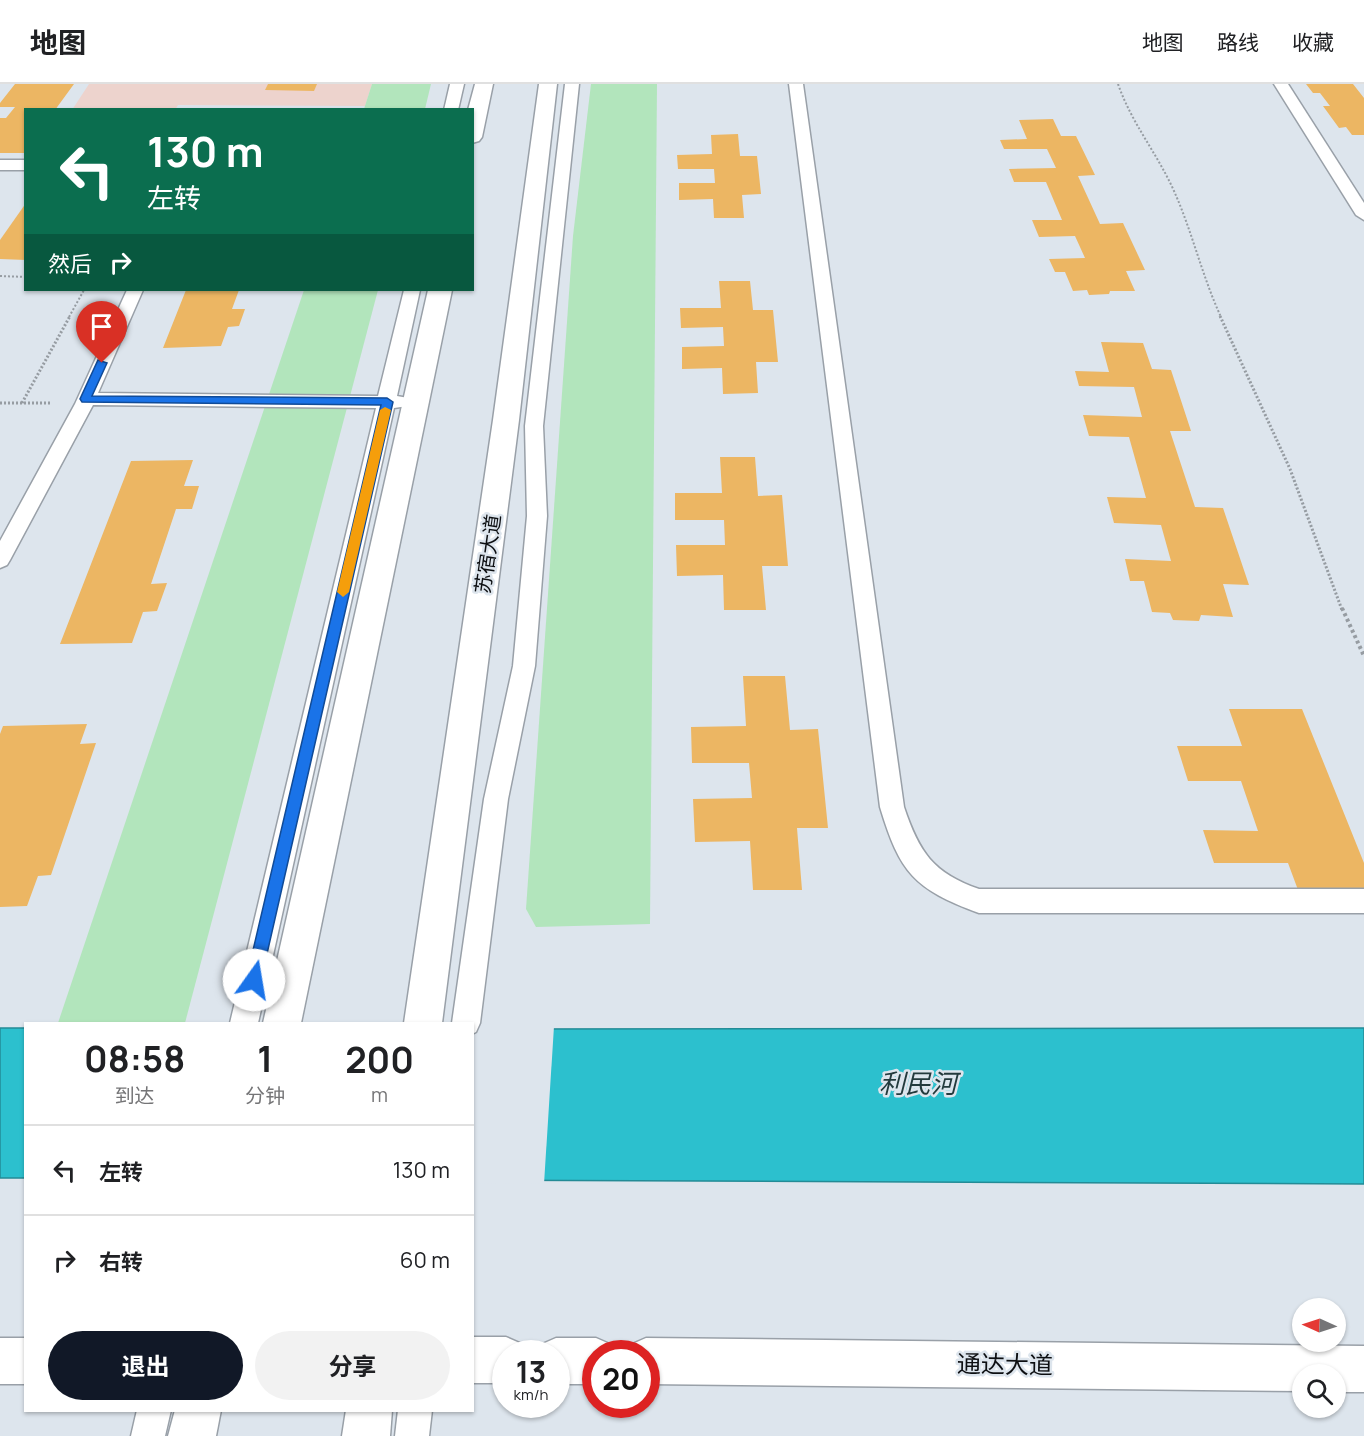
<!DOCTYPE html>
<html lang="zh">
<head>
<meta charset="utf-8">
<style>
	:root { --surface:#fff; --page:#f2f2f2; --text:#202124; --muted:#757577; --line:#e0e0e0; --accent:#111827 }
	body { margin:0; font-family:Manrope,"Noto Sans SC",sans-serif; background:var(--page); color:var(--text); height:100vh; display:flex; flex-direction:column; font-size:22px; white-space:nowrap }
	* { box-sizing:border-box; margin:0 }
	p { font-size:20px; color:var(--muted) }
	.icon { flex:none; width:33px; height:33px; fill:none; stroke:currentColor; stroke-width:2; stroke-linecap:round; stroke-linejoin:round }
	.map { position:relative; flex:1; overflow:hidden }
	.panel { position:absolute; left:24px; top:938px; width:450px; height:390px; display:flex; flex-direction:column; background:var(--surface); border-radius:0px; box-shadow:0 2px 4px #0004 }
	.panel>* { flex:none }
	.top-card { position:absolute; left:24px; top:24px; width:450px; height:183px; border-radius:0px; box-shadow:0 2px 4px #0004; background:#0b6e4f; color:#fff; overflow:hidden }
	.needle { width:39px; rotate:273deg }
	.buttons { position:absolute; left:1292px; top:1214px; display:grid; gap:12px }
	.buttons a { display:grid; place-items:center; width:54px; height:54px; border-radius:50%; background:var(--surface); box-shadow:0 2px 4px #0004; font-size:30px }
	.speed { position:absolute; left:492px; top:1256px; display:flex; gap:12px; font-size:30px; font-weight:700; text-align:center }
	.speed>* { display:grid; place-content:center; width:78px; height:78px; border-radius:50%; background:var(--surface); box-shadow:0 2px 4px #0004; line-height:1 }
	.speed small { font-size:15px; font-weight:400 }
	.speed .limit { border:9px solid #d22; background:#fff; color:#111 }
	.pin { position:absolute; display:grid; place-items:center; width:51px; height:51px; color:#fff; margin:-62px -26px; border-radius:50% 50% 50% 0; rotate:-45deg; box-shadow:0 0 6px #0007 }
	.pin .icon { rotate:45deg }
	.me { position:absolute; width:66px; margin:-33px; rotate:13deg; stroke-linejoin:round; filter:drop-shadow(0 0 4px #0008) }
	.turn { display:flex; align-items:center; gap:21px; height:126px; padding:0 24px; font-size:27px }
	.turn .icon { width:78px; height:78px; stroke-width:2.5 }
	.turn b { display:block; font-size:42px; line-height:51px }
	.then { display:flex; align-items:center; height:57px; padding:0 24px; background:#0003; gap:12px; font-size:22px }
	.eta { display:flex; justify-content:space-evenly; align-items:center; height:102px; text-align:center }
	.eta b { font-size:36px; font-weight:700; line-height:42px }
	.primary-button { display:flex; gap:12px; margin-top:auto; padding:12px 24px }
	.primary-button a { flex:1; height:69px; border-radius:36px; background:var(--accent); color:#fff; font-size:24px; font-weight:700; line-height:69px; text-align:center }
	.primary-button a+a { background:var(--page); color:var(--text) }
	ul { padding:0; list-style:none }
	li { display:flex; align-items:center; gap:18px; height:90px; padding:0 24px; border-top:2px solid var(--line) }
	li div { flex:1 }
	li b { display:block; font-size:22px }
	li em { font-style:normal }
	header { display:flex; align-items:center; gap:36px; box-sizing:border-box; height:84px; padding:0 30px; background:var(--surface); border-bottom:2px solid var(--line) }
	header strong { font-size:28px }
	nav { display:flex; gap:33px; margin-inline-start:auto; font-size:21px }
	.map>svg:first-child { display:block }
</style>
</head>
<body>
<header>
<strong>地图</strong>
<nav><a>地图</a><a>路线</a><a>收藏</a></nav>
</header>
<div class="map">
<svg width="1364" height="1352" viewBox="0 0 1364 1352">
	<rect width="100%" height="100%" fill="#dde5ed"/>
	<path fill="#edd3cd" d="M89,0H372L365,22L178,21L175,26H72Z"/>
	<g fill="#b2e5bc">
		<path d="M372,0H431L425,25H364Z"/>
		<path d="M591,0H657L650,840L536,843L526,825L573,152Z"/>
		<path d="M304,206H378L185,939H58Z"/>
	</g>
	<g fill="#2cc0ce" stroke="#238b96" stroke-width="1.5">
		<rect x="0" y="944" width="25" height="150"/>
		<path d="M1364,944V1100L473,1096V945Z"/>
	</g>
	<path fill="#dde5ed" d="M472,942H554L544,1100L472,1099Z"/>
	<g fill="#ecb663">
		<path d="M15,0H74L55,26H26L24,69H0V34H6L15,23H0V19Z"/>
		<path d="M268,0H317L314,7L265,6Z"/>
		<path d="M1306,0H1353L1364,14V51H1352L1346,43L1339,44L1323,22H1330L1320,9H1313Z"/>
		<path d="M1053,35L1061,52H1076L1095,91L1078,92L1100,140L1123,139L1145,186L1126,187L1135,207H1110L1109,210L1089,211L1087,206L1073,207L1065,188H1055L1049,175L1085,174L1075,152L1039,153L1032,136H1062L1046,98H1014L1009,85L1056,84L1047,65H1004L1000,56L1027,55L1019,36Z"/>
		<path d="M738,50L740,72H757L761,110L742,111L744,134H714L713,115L679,116V99H715L714,85H678L677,71L712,70L711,51Z"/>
		<path d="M26,119V176L0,175V156Z"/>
		<path d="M719,197H750L753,226H773L778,278H756L758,309L723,310L722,284L682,285V263L724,262L723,243L681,244L680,224H721Z"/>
		<path d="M186,206H239L232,225H245L239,242L228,243L221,262L163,264Z"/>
		<path d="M1101,258L1143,259L1152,285L1171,286L1191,347H1170L1195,423L1223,424L1249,501L1223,500L1233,533L1201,531L1199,537L1173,536L1170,529L1152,528L1144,497H1130L1125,475L1171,477L1161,441L1114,439L1107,413L1146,414L1129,353L1089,352L1083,331L1142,333L1134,303L1079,302L1075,287L1109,288Z"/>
		<path d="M720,373H755L758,412L782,411L788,482H762L766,526H724L723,491L677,492L676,461H725L724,436H675V409H722Z"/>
		<path d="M193,376L184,402H199L192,425H176L151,500L167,499L157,527L143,528L132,559L60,560L131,377Z"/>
		<path d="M743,592H785L790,646L818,645L828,744H797L802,806H753L750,757L695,758L693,715L752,714L749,679H692L691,643L746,642Z"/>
		<path d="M1229,625H1302L1364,779V814H1301L1288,779H1214L1203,746L1258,747L1241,697H1188L1177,662H1242Z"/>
		<path d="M87,640L80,660L96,659L51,791L38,792L27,822L0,823V650L3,642Z"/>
	</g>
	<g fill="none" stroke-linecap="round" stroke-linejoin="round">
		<g stroke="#99a0a8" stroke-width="3">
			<g id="service">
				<path d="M450,0H464L458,26H444Z"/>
				<path d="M565,0H579L543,342L547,432L535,582L508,715L480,939L476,948L472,950V939H452L484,715L513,582L527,432L525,342Z"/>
				<path d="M789,0H803L904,723C919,768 933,789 979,805H1364V829H979C914,805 900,789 880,723Z"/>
				<path d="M1274,0H1288L1364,119V136L1356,131Z"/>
				<rect x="0" y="76" width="26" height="10"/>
				<path d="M127,206H143L98,309L378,312L404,206H420L397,312L408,314L410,318L408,322L394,324L258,939H230L376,324L93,321L10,476L7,481L0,484V457L75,320Z"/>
				<path d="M137,1326H171L165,1352H131Z"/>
				<path d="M398,1326H432L429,1352H395Z"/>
			</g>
		</g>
		<g stroke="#99a0a8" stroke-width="3">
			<rect id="tertiary" x="0" y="1254" width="26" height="46"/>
		</g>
		<g stroke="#99a0a8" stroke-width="3">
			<g id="secondary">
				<path d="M472,1253H506L522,1260L526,1269H506V1299H472Z"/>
				<path d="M556,1254H596L612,1261L615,1269H596V1300H556V1269H537L540,1261Z"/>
				<path d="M646,1254L1364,1262V1308H1335V1290H1302V1307L646,1300V1269H627L630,1261Z"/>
			</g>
		</g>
		<g stroke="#99a0a8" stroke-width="3">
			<g id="primary">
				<path d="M475,0H493L482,53L479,57L472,59V26H468Z"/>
				<path d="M539,0H557L519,336L442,939H404L493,336Z"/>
				<path d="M428,206H452L301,939H263Z"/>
				<path d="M175,1326H221L216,1352H168Z"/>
				<path d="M346,1326H392L390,1352H342Z"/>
			</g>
		</g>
		<g stroke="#969ca2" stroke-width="2" stroke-dasharray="2 2" stroke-linecap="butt">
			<path d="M1118,0C1132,40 1157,69 1174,107C1192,147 1202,192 1221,233"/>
			<path d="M0,192L26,193"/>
			<path d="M69,233L84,206"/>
		</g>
		<g stroke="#969ca2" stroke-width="3" stroke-dasharray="2 2" stroke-linecap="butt">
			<path d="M1220,232L1290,385L1342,526"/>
			<path d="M0,319H50"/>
			<path d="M22,319L70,232"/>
		</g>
		<path stroke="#969ca2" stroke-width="4" stroke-dasharray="3 3" stroke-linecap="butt" d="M1342,524L1364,572"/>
		<use href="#service" fill="#fff" fill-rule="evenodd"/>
		<use href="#tertiary" fill="#fff" fill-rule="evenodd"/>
		<use href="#secondary" fill="#fff" fill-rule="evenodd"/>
		<use href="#primary" fill="#fff" fill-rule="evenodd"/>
	</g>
	<path fill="#1a73e8" stroke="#114b97" stroke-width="1.5" d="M98,276L107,279L92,312L387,314L393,318L261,896L259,901L254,903L248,901L246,896L381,321L82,318L80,315Z"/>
	<path fill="#f59e0b" d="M385,323L391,326L349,508L343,513L337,508L380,326Z"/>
	<g text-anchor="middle" stroke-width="5" stroke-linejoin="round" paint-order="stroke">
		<g font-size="20" fill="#0d0f12" stroke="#dde5ed">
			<text transform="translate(488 470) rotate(-82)" y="7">苏宿大道</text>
		</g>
		<g font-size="24" fill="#0d0f12" stroke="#dde5ed">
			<text transform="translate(1005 1281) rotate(1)" y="8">通达大道</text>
		</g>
		<g font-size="26" font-style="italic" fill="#233a3d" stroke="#dde5ed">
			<text x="918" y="1009">利民河</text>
		</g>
	</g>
</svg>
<div class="buttons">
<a><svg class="needle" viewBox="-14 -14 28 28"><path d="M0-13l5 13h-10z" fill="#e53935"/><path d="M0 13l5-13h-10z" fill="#757577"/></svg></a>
<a><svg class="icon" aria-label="search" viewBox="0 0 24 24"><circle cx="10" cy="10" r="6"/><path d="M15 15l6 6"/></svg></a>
</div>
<div class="speed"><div>13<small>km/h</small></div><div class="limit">20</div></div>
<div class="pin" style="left:102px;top:279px;background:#d93025"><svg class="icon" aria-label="arrive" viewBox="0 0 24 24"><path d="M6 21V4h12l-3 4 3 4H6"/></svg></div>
<svg class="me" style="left:254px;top:896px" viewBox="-20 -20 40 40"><circle r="19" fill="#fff"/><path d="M0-13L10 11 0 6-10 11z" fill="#1a73e8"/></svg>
<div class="top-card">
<div class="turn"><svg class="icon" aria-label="left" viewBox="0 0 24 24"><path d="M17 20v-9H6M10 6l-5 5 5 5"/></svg><div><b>130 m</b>左转</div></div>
<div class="then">然后<svg class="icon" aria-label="right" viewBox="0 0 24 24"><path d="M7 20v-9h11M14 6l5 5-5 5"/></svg></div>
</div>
<section class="panel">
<div class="eta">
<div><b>08:58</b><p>到达</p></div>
<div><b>1</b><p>分钟</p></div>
<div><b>200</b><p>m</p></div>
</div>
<ul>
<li><svg class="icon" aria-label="left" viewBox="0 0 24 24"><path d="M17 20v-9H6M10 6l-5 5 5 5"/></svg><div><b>左转</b></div><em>130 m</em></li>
<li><svg class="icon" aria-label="right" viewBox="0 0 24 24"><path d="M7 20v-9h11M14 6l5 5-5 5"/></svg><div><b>右转</b></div><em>60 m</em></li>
</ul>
<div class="primary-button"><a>退出</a><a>分享</a></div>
</section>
</div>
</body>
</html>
